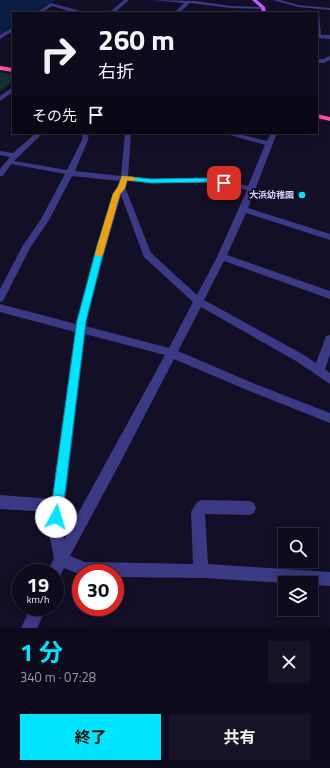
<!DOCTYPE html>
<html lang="ja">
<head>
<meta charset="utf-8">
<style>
	:root { --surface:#0e0b1c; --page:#171425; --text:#f1f3f6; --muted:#9b9ba3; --line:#2e2b3b; --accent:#00e5ff }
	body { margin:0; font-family:"Titillium Web","Noto Sans JP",sans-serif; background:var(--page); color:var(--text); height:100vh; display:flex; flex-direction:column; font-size:15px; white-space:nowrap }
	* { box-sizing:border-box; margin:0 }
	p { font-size:13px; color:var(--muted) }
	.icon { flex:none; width:22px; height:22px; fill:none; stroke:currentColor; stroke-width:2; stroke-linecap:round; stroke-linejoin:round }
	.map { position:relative; height:628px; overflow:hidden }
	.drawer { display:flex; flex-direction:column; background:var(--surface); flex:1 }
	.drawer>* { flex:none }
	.top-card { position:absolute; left:12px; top:12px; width:306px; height:122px; border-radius:0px; box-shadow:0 2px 10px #0003,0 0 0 1px var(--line); background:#0e0b1c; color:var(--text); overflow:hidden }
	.controls { position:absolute; left:278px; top:528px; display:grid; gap:8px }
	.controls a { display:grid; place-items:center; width:40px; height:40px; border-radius:0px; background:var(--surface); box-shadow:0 2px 10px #0003,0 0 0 1px var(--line); font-size:20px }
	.speed { position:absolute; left:12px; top:564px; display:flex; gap:8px; font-size:20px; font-weight:700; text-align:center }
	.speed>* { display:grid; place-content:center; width:52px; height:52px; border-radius:50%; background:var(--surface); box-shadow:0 2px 10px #0003,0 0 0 1px var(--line); line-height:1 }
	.speed small { font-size:10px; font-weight:400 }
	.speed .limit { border:6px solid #d22; background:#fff; color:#111 }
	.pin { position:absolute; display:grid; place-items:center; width:34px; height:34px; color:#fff; margin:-17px; border-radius:8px; box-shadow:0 2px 6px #0006 }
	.me { position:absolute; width:44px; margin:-22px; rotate:6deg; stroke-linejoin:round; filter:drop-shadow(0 0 3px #0008) }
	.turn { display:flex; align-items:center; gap:14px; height:84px; padding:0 20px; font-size:18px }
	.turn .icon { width:52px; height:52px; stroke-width:2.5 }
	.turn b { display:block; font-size:28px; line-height:34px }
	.then { display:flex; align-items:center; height:38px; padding:0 20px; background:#0003; gap:8px; font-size:15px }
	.round { display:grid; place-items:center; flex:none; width:42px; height:42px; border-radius:0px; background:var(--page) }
	.overview { display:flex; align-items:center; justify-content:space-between; height:68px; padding:0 20px }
	h1 { font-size:24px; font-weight:700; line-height:30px; color:var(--accent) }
	.cta { display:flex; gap:8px; margin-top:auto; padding:8px 20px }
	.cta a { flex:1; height:46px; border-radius:0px; background:var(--accent); color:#111; font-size:16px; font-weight:700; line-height:46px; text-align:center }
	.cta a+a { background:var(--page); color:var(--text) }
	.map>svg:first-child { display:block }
</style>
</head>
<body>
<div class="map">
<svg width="330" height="628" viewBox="0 0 330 628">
	<rect width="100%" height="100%" fill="#130f26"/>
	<path fill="#12302f" d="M0,72L13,74V82L0,91Z"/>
	<path fill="#0a1f44" d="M0,0H56L34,13H13V26L0,34Z"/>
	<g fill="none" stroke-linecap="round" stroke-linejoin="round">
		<g fill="#3d3a85" fill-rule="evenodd">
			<path d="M124,0H129L114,13H109Z"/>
			<path d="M153,0L196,1L231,6L263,7L265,8L263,9L231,8L190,3L179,13H174L184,3Z"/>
			<path d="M273,0H280L298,5L330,8V10L298,7Z"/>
			<path d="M51,3L88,13L69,11L52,6L41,13H36Z"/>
			<path d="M315,13H317L319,14L321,35H330V39L317,38V13Z"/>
			<path d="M13,27V31L0,39V35Z"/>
			<path d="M330,56V60L324,63H317V59H323Z"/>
			<path d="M13,87V92L0,101V96Z"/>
			<path d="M36,133H43L14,161L67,170L82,140L83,133H89L88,140L75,171L121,176L125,133H131L128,176L151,179L211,178L248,186L265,145L223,133H234L267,141L271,133H277L248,208L330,234V240L246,213L227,255L330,291V299L224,261L204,300L304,355L316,363L325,339L326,336L330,335V354L325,369L330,373V384L296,361L201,307L178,351L255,384L330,413V423L247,390L174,359L121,461L70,556L85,562L193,564L191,512L197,502L202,500L249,501L254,503L256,508L254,513L249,515L205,514L208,564L330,572V586L311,585V583H285L204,578L115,577V573H81V575L64,568L59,578L55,580V573H47L54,558L48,528L50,512L0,509V495L52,499L75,332L0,312V304L76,324L113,194L120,181L72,176L49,220L30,248L3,301L0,302V289L22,247L41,219L65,174L11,164L3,176H0V169L10,157L0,155V151L13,153ZM128,181L151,183L211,182L247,190L217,257L197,295L151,253L125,187ZM121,195L144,257L193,302L169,348L85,326L99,272ZM85,334L165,355L64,539L62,528Z"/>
			<path d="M31,607H47L37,628H21Z"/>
		</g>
		<path fill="#c25bff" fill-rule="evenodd" d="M252,0H257L265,7L266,13H262L261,8Z"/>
		<g fill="#ff4fa3" fill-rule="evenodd">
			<path d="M0,66L13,68V72L0,70Z"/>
			<path d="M317,114L330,117V121L317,118Z"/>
		</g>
	</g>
	<path fill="#00e5ff" stroke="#0095a6" d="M122,176L151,179L211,178L228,183L224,185L211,182L151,183L127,180L125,188L120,194L105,246L86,321L62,517L60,521L56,523L51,521L50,517L77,321L97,246L113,194L118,187Z"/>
	<path fill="#f59e0b" d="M122,176L133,177L137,179L133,181L127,180L125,188L120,194L103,254L102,256H96L95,254L113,194L118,187Z"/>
	<circle fill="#00e5ff" stroke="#130f26" stroke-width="1.5" cx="302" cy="195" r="4"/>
	<g text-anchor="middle" stroke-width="4" stroke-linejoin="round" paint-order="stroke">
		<g font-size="9" font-weight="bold" fill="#d9d4ff" stroke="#130f26" text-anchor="end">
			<text x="294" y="198">大浜幼稚園</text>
		</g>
	</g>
</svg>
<div class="controls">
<a><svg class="icon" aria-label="search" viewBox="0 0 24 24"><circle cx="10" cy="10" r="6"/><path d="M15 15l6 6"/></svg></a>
<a><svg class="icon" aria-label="layers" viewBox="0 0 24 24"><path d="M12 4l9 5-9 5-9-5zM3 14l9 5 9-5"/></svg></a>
</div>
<div class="speed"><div>19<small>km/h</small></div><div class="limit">30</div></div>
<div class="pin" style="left:224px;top:183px;background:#d93025"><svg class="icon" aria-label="arrive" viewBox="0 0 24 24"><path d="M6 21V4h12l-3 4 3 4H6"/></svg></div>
<svg class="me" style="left:56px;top:517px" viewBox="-20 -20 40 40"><circle r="19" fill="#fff"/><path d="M0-13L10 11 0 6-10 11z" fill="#00e5ff"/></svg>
<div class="top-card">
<div class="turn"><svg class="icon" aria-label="right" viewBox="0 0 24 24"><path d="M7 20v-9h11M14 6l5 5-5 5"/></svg><div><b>260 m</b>右折</div></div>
<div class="then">その先<svg class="icon" aria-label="arrive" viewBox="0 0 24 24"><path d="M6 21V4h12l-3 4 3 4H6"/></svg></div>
</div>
</div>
<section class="drawer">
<div class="overview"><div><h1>1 分</h1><p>340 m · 07:28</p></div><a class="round"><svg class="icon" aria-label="close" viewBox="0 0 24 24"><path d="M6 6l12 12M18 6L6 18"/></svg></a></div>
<div class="cta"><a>終了</a><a>共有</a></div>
</section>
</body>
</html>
